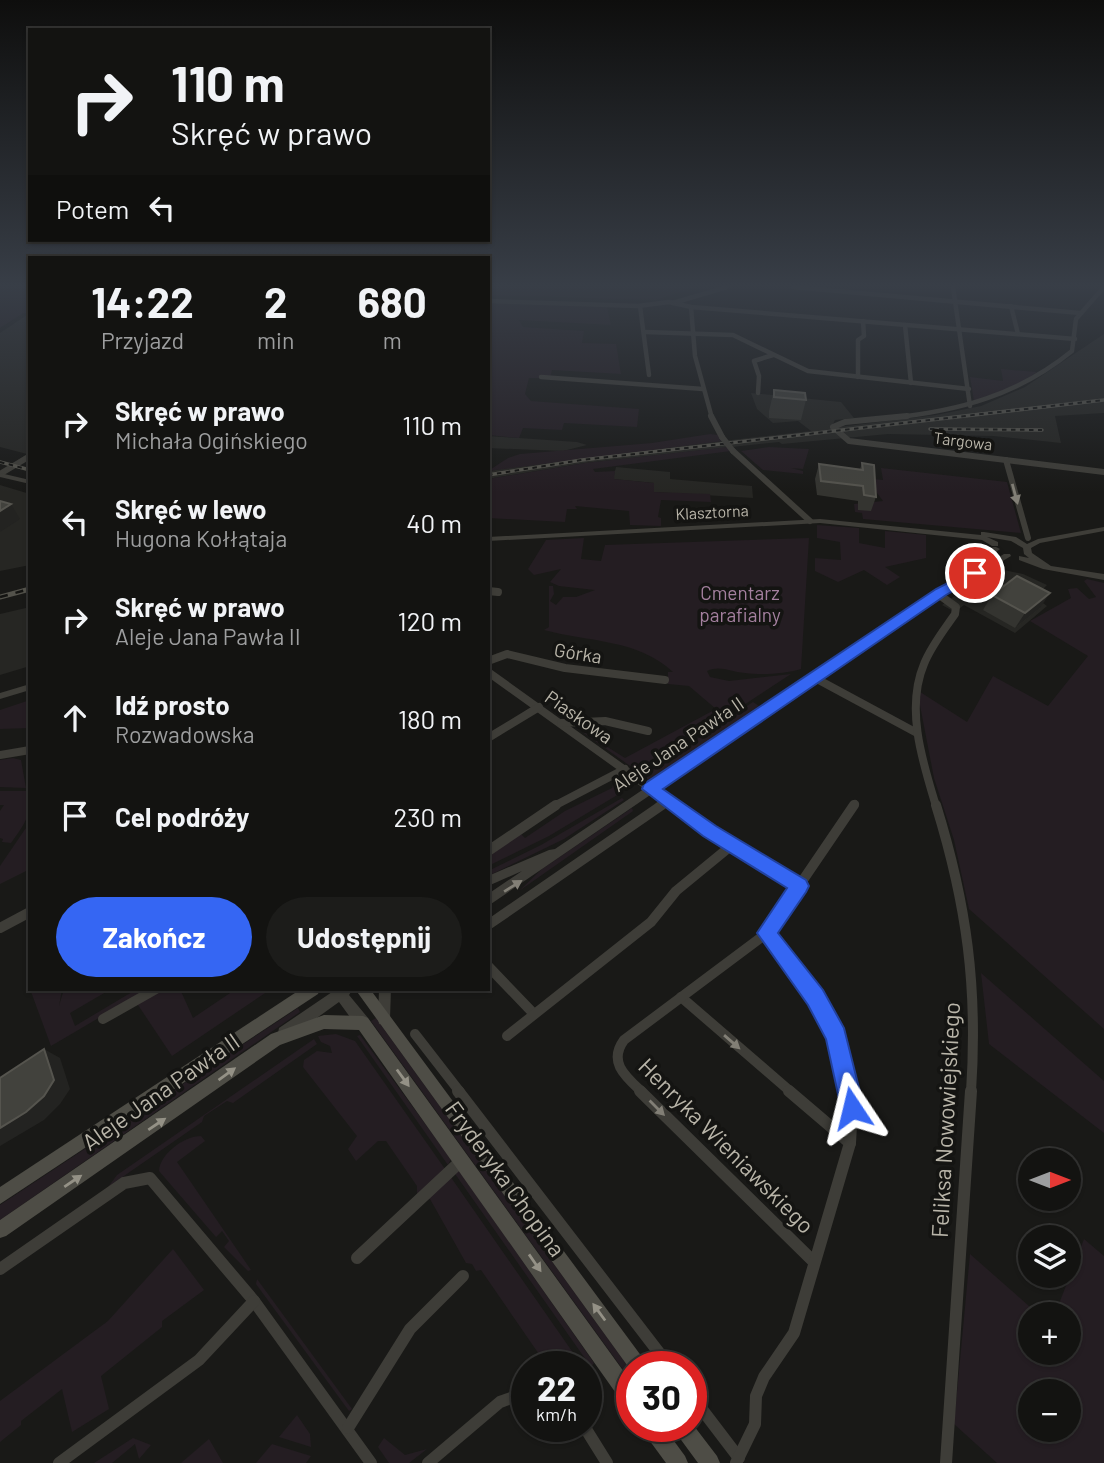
<!DOCTYPE html>
<html lang="pl">
<head>
<meta charset="utf-8">
<style>
	:root { --surface:#131311; --page:#1c1c1a; --text:#f1f3f6; --muted:#9d9e9f; --line:#323231; --accent:#3566f3 }
	body { margin:0; font-family:Barlow,sans-serif; background:var(--page); color:var(--text); height:100vh; display:flex; flex-direction:column; font-size:26px; white-space:nowrap }
	* { box-sizing:border-box; margin:0 }
	p { font-size:23px; color:var(--muted) }
	.icon { flex:none; width:38px; height:38px; fill:none; stroke:currentColor; stroke-width:2; stroke-linecap:round; stroke-linejoin:round }
	.map { position:relative; flex:1; overflow:hidden }
	.panel { position:absolute; left:28px; top:256px; width:462px; height:735px; display:flex; flex-direction:column; background:var(--surface); border-radius:0px; box-shadow:0 2px 5px #0004,0 0 0 2px var(--line) }
	.panel>* { flex:none }
	.top-card { position:absolute; left:28px; top:28px; width:462px; height:214px; border-radius:0px; box-shadow:0 2px 5px #0004,0 0 0 2px var(--line); background:#131311; color:var(--text); overflow:hidden }
	.needle { width:46px; rotate:90deg }
	.fabs { position:absolute; left:1018px; top:1148px; display:grid; gap:14px }
	.fabs a { display:grid; place-items:center; width:63px; height:63px; border-radius:50%; background:var(--surface); box-shadow:0 2px 5px #0004,0 0 0 2px var(--line); font-size:35px }
	.speed { position:absolute; left:511px; top:1351px; display:flex; gap:14px; font-size:35px; font-weight:700; text-align:center }
	.speed>* { display:grid; place-content:center; width:91px; height:91px; border-radius:50%; background:var(--surface); box-shadow:0 2px 5px #0004,0 0 0 2px var(--line); line-height:1 }
	.speed small { font-size:18px; font-weight:400 }
	.speed .limit { border:10px solid #d22; background:#fff; color:#111 }
	.pin { position:absolute; display:grid; place-items:center; width:60px; height:60px; color:#fff; margin:-30px; border:4px solid #fff; border-radius:50%; box-shadow:0 2px 7px #0007 }
	.me { position:absolute; width:77px; margin:-38px; rotate:350deg; stroke-linejoin:round; filter:drop-shadow(0 0 5px #0008) }
	.turn { display:flex; align-items:center; gap:24px; height:147px; padding:0 28px; font-size:32px }
	.turn .icon { width:91px; height:91px; stroke-width:2.5 }
	.turn b { display:block; font-size:49px; line-height:60px }
	.then { display:flex; align-items:center; height:66px; padding:0 28px; background:#0003; gap:14px; font-size:26px }
	.eta { display:flex; justify-content:space-evenly; align-items:center; height:119px; text-align:center }
	.eta b { font-size:42px; font-weight:700; line-height:49px }
	.cta { display:flex; gap:14px; margin-top:auto; padding:14px 28px }
	.cta a { flex:1; height:80px; border-radius:42px; background:var(--accent); color:#fff; font-size:28px; font-weight:700; line-height:80px; text-align:center }
	.cta a+a { background:var(--page); color:var(--text) }
	ul { padding:0; list-style:none }
	li { display:flex; align-items:center; gap:21px; height:98px; padding:0 28px }
	li div { flex:1 }
	li b { display:block; font-size:26px }
	li em { font-style:normal }
	.map>svg:first-child { display:block }
</style>
</head>
<body>
<div class="map">
<svg width="1104" height="1463" viewBox="0 0 1104 1463">
	<rect width="100%" height="100%" fill="#191917"/>
	<g fill="#262623">
		<path d="M30,313V463L18,460L27,454L0,447V333Z"/>
		<path d="M1104,334V413L1055,416L1061,443L993,436L888,434L782,444L779,442L585,463L488,479V471L557,460L811,431L798,421L773,423L757,409L751,393L841,402L854,418L835,420L831,428L936,415L981,406L1025,387Z"/>
		<path d="M488,436L577,442L587,445L563,451L488,448Z"/>
		<path d="M616,467L670,472V479L752,486L753,498L654,492V483L613,479Z"/>
		<path d="M0,485L30,494V565L0,571Z"/>
		<path d="M994,568L1023,574L1047,585L1035,597L1047,606L1015,633L964,605L955,612L942,605Z"/>
		<path d="M30,607V666L0,675V614Z"/>
	</g>
	<g fill="#241d22" fill-rule="evenodd">
		<path d="M0,287H30V313H23L0,328Z"/>
		<path d="M488,287H696L656,300L488,295Z"/>
		<path d="M488,303L607,307L611,325L519,320L523,327L584,331L582,343L616,344L621,374L552,370L550,378H529L525,394L531,401L639,409L637,427L564,423L562,430L523,428L519,438L488,435Z"/>
		<path d="M1001,369L1037,372L1021,384L974,401L970,377L1003,381Z"/>
		<path d="M710,434L718,435L723,441L488,471L508,458L520,454L652,443Z"/>
		<path d="M728,447L731,451L593,469L595,472L615,471L614,479L654,483V492L710,494L711,502L661,500L658,517L661,518V526L630,525L629,511L575,506L577,509H567L565,522L488,518V479L585,463Z"/>
		<path d="M769,447L809,449L803,469L791,468L803,471V474L763,470L741,451Z"/>
		<path d="M881,468L1007,482L1021,533L863,519L862,513L855,512L854,504L883,501L874,489L873,479L883,480Z"/>
		<path d="M817,525L859,528V543L885,548V531L926,535V558L885,567L900,577L887,585L864,570L838,582L815,571V558L841,560L840,542L817,538Z"/>
		<path d="M584,538L581,559L601,561L605,545L809,538L801,669C785,674 762,675 745,673C730,672 721,665 707,671L710,677L729,681L791,674L640,773L574,726L625,758L716,709L689,686L668,684V672H673C638,639 588,642 544,630L549,627V586H553L554,594L550,601L556,605L563,597H576L595,590L559,586L550,582L561,569L534,575L528,569L546,540Z"/>
		<path d="M1087,579L1104,583V1029L969,909L954,840L934,778L917,690L967,722L993,676L1048,706L1088,656L1030,621L1071,598L1068,589L1077,588L1089,599L1096,597L1084,581Z"/>
		<path d="M30,700V728L0,729V710Z"/>
		<path d="M753,702L759,706L755,709L757,711L655,779L649,780L641,776Z"/>
		<path d="M13,758L21,760L26,788L0,787V760Z"/>
		<path d="M615,778L619,794L549,836L488,866V854L520,833L525,838L565,811L612,788Z"/>
		<path d="M0,791H28C33,814 24,825 11,843L2,842L3,839L0,838V811L4,805H0Z"/>
		<path d="M622,798L624,800L564,839L488,876V871L541,845Z"/>
		<path d="M632,808L633,811L519,891L542,869Z"/>
		<path d="M30,822V869L0,884V866Z"/>
		<path d="M981,973L1104,1081V1133L989,1044Z"/>
		<path d="M30,989H62L59,1006L64,989H111L70,1013L75,1026L137,989H148L51,1046Z"/>
		<path d="M159,989H180L193,1018L236,989H271L172,1056L136,1002Z"/>
		<path d="M298,1008L300,1012L0,1220V1205Z"/>
		<path d="M376,1018L632,1372V1382L371,1021Z"/>
		<path d="M336,1034L355,1041L445,1169L417,1197V1186L386,1141H378L356,1161L348,1149L357,1136L303,1067L304,1060L317,1051L332,1053L330,1046L321,1042L318,1036Z"/>
		<path d="M360,1035L451,1159L448,1165L357,1036Z"/>
		<path d="M314,1039L317,1044L233,1103L227,1101L204,1116L202,1122L108,1187L117,1175Z"/>
		<path d="M201,1136L205,1141L177,1162L251,1270L248,1271L224,1247L229,1241L222,1231L216,1237L159,1171C160,1154 184,1136 201,1136Z"/>
		<path d="M458,1169L594,1363L591,1367L453,1171Z"/>
		<path d="M450,1176L583,1367H538L543,1360L481,1270L476,1271L472,1264L466,1263L430,1199L426,1200Z"/>
		<path d="M1084,1239L1104,1256V1463H997L954,1424L970,1254L1038,1314H1031V1353H1069V1314H1055ZM1031,1391H1069V1430H1031Z"/>
		<path d="M173,1249L204,1290L162,1321V1327L101,1376L109,1409L72,1432L62,1389L21,1421V1425L0,1442V1401L108,1321Z"/>
		<path d="M257,1279L352,1409L349,1411L256,1284Z"/>
		<path d="M297,1415L310,1434L311,1447L279,1437Z"/>
		<path d="M133,1438L151,1445L139,1459L135,1444L112,1463H94Z"/>
		<path d="M384,1438L405,1455L427,1449L409,1463H389L378,1447Z"/>
		<path d="M209,1439L223,1463H181Z"/>
		<path d="M272,1444L311,1456L306,1463H256Z"/>
	</g>
	<g fill="none" stroke-linecap="round" stroke-linejoin="round">
		<g stroke="#3e3d38" stroke-width="4.5">
			<path d="M793,287L1080,313"/>
			<path d="M953,287L970,406"/>
			<path d="M488,301L638,306L669,302L691,307L1075,339"/>
			<path d="M673,303L727,287"/>
			<path d="M640,306L649,375"/>
			<path d="M1011,306L1018,334"/>
			<path d="M691,307L695,356L712,418"/>
			<path d="M905,325L911,383"/>
			<path d="M646,332L733,335L808,371L969,389"/>
			<path d="M541,377L703,389"/>
			<path d="M858,377V340L864,336L863,321"/>
			<path d="M758,393L759,376L754,361L773,355"/>
			<path d="M890,418C959,411 1018,395 1072,351L1076,319L1104,287"/>
		</g>
		<g stroke="#3e3d38" stroke-width="6">
			<path d="M711,416L722,437"/>
			<path d="M907,416L845,422L833,427L849,441L1104,472"/>
			<path d="M733,451L810,521"/>
			<path d="M1006,460L1028,538"/>
			<path d="M0,474L30,456"/>
		</g>
		<g stroke="#3e3d38" stroke-width="8">
			<path d="M488,591L498,592"/>
			<path d="M488,661L507,654L565,668L665,680"/>
			<path d="M488,672L675,806"/>
			<path d="M815,678L917,733"/>
			<path d="M561,723L605,721L648,731"/>
			<path d="M488,738L539,707"/>
			<path d="M0,755L30,750"/>
			<path d="M554,806L625,769"/>
			<path d="M659,806L667,801"/>
			<path d="M853,806L855,804"/>
			<path d="M936,806C923,763 905,709 924,664C931,646 944,630 955,614L956,607L938,594"/>
		</g>
		<g stroke="#3e3d38" stroke-width="10">
			<path d="M672,805L799,886"/>
			<path d="M936,805C967,905 978,988 971,1092"/>
			<path d="M488,851L556,805"/>
			<path d="M488,925L662,805"/>
			<path d="M0,928L30,912"/>
			<path d="M767,933L815,998L836,1036L849,1092"/>
			<path d="M488,966L534,1014"/>
			<path d="M681,997L791,1092"/>
			<path d="M103,1019L156,989"/>
			<path d="M415,1034L460,1092"/>
			<path d="M507,1036L651,922L676,891L732,845"/>
			<path d="M642,1092C625,1076 608,1062 624,1040L767,933L854,805"/>
		</g>
		<g stroke="#3e3d38" stroke-width="12">
			<path d="M458,1091L670,1367"/>
			<path d="M640,1091L814,1262"/>
			<path d="M789,1091L850,1143"/>
			<path d="M357,1258L462,1160"/>
			<path d="M0,1269L124,1183L150,1178L254,1301L371,1463"/>
			<path d="M691,1395L739,1458"/>
			<path d="M584,1426L607,1463"/>
			<path d="M348,1428L410,1329L463,1276"/>
			<path d="M59,1463L199,1360L254,1301"/>
			<path d="M428,1463L500,1402L527,1392"/>
			<path d="M736,1463L755,1424L756,1396L764,1377L794,1333L850,1143L852,1108L848,1091"/>
			<path d="M946,1463L971,1091"/>
		</g>
		<g fill="#3e3d38" fill-rule="evenodd">
			<path d="M0,473L30,480V484L0,477Z"/>
			<path d="M820,519L981,535V532H984L1016,537L1027,544L1038,539L1104,527V531L1040,543L1031,548L1032,553L1051,566L1104,574V580L1043,569L1019,560V556L1029,558L1024,554L1023,548L1011,541L987,537L998,542V546H992L982,540L820,523L488,541V537Z"/>
			<path d="M993,547H996L1000,549L941,596L488,906V894L522,871L488,886V876L549,850L555,849L935,592Z"/>
			<path d="M1004,554H1010L1011,556L981,574H978L974,572Z"/>
			<path d="M30,684V690L0,699V693Z"/>
			<path d="M331,989H353L349,995L368,1018L369,1023L368,1028L363,1029L358,1028L339,1002L289,1038L284,1039L279,1038L278,1033L279,1028L332,992Z"/>
			<path d="M379,989H391L390,1019L389,1024L384,1025L379,1024L378,1019Z"/>
		</g>
		<g fill="#4e4d46" fill-rule="evenodd">
			<path d="M301,989H320L318,994L0,1204V1187Z"/>
			<path d="M355,989H370L645,1361L648,1367H632V1372Z"/>
			<path d="M324,1015L363,1016L368,1018L632,1383V1408L625,1406L359,1030L324,1029L280,1045L6,1236L0,1238V1220L271,1034Z"/>
			<path d="M691,1422L717,1456L720,1463H698L676,1433L674,1426H691Z"/>
			<path d="M642,1426H663L685,1456L688,1463H666L644,1433Z"/>
		</g>
		<g stroke="#53524b" stroke-width="3.5">
			<g id="rail-far1">
				<path d="M930,429L1042,430"/>
				<path d="M0,462L30,470"/>
				<path d="M488,475L582,460L1104,400"/>
			</g>
		</g>
		<g stroke="#53524b" stroke-width="5">
			<path id="rail" d="M0,597L30,589"/>
		</g>
		<use href="#rail-far1" stroke="#141412" stroke-width="2" stroke-dasharray="4.5" stroke-linecap="butt"/>
		<use href="#rail" stroke="#141412" stroke-width="2.5" stroke-dasharray="8" stroke-linecap="butt"/>
		<path stroke="#3e3d38" stroke-width="6" d="M722,437L733,451"/>
	</g>
	<g fill="#343430">
		<path d="M774,390L806,400L801,420L769,418V411Z"/>
		<path d="M862,463L876,497L871,511L858,510V501L817,495L815,479L819,464L860,469Z"/>
		<path d="M992,595L1040,608L1015,628L983,610Z"/>
	</g>
	<g fill="#232321">
		<path d="M11,504L20,519L0,532V511Z"/>
		<path d="M1050,593L1040,608L1015,628L1025,613Z"/>
		<path d="M44,1049L60,1058L70,1089L60,1104L44,1120L0,1146V1128Z"/>
	</g>
	<g fill="#42423d" stroke="#55544e" stroke-width="2">
		<path d="M774,390L805,393L806,400L774,397Z"/>
		<path d="M862,463L874,465L876,497L864,495L863,486L821,481L819,464L863,470Z"/>
		<path d="M0,501L11,504L0,511Z"/>
		<path d="M1017,576L1050,593L1025,613L992,595Z"/>
		<path d="M44,1049L54,1080L44,1096L26,1112L0,1128V1078Z"/>
	</g>
	<defs><path id="oneway-solid" d="M-6-.8H1V-3.2L6.5 0L1 3.2V.8H-6Z" transform="scale(1.75)"/></defs>
	<g fill="#827f76">
		<use href="#oneway-solid" transform="translate(1015 494) rotate(75)"/>
		<use href="#oneway-solid" transform="translate(513 886) rotate(-32)"/>
		<use href="#oneway-solid" transform="translate(732 1042) rotate(41)"/>
		<use href="#oneway-solid" transform="translate(657 1108) rotate(45)"/>
	</g>
	<g fill="#949186">
		<use href="#oneway-solid" transform="translate(227 1074) rotate(-36)"/>
		<use href="#oneway-solid" transform="translate(403 1078) rotate(54)"/>
		<use href="#oneway-solid" transform="translate(157 1124) rotate(-34)"/>
		<use href="#oneway-solid" transform="translate(73 1181) rotate(-34)"/>
		<use href="#oneway-solid" transform="translate(535 1263) rotate(55)"/>
		<use href="#oneway-solid" transform="translate(599 1312) rotate(-126)"/>
	</g>
	<linearGradient id="sky" x2="0" y2="1"><stop stop-color="#0e0e0d"/><stop offset="0.58" stop-color="#383e47"/><stop offset="1" stop-color="#383e47" stop-opacity="0"/></linearGradient>
	<rect width="1104" height="492" fill="url(#sky)"/>
	<path fill="#3566f3" stroke="#22429e" stroke-width="2" d="M975,569L982,573L980,576L946,595L663,789L716,826L806,880L809,886L806,892L778,933L823,990L844,1028L864,1108L860,1116L852,1120L844,1116L841,1108L826,1039L808,1005L757,933L787,888L703,836L642,789L644,784L936,589Z"/>
	<g text-anchor="middle" stroke-width="7" stroke-linejoin="round" paint-order="stroke">
		<g font-size="16" fill="#b9b5a9" stroke="#141412">
			<text transform="translate(963 441) rotate(7)" y="6">Targowa</text>
			<text transform="translate(712 512) rotate(-3)" y="6">Klasztorna</text>
		</g>
		<g font-size="19" fill="#a4809f" stroke="#141412">
			<text x="740" y="600">Cmentarz<tspan x="740" dy="22">parafialny</tspan></text>
		</g>
		<g font-size="19" fill="#b9b5a9" stroke="#141412">
			<text transform="translate(578 653) rotate(9)" y="7">Górka</text>
			<text transform="translate(579 717) rotate(35)" y="7">Piaskowa</text>
			<text transform="translate(678 744) rotate(-34)" y="7">Aleje Jana Pawła II</text>
		</g>
		<g font-size="23" fill="#b9b5a9" stroke="#141412">
			<text transform="translate(161 1092) rotate(-35)" y="8">Aleje Jana Pawła II</text>
			<text transform="translate(946 1120) rotate(-87)" y="8">Feliksa Nowowiejskiego</text>
			<text transform="translate(726 1146) rotate(45)" y="8">Henryka Wieniawskiego</text>
			<text transform="translate(505 1179) rotate(54)" y="8">Fryderyka Chopina</text>
		</g>
	</g>
</svg>
<div class="fabs">
<a><svg class="needle" viewBox="-14 -14 28 28"><path d="M0-13l5 13h-10z" fill="#e53935"/><path d="M0 13l5-13h-10z" fill="#9d9e9f"/></svg></a>
<a><svg class="icon" aria-label="layers" viewBox="0 0 24 24"><path d="M12 4l9 5-9 5-9-5zM3 14l9 5 9-5"/></svg></a>
<a>+</a>
<a>−</a>
</div>
<div class="speed"><div>22<small>km/h</small></div><div class="limit">30</div></div>
<div class="pin" style="left:975px;top:573px;background:#d93025"><svg class="icon" aria-label="arrive" viewBox="0 0 24 24"><path d="M6 21V4h12l-3 4 3 4H6"/></svg></div>
<svg class="me" style="left:852px;top:1108px" viewBox="-20 -20 40 40"><path d="M0-17L14 15 0 8-14 15z" fill="#3566f3" stroke="#fff" stroke-width="4"/></svg>
<div class="top-card">
<div class="turn"><svg class="icon" aria-label="right" viewBox="0 0 24 24"><path d="M7 20v-9h11M14 6l5 5-5 5"/></svg><div><b>110 m</b>Skręć w prawo</div></div>
<div class="then">Potem<svg class="icon" aria-label="left" viewBox="0 0 24 24"><path d="M17 20v-9H6M10 6l-5 5 5 5"/></svg></div>
</div>
<section class="panel">
<div class="eta">
<div><b>14:22</b><p>Przyjazd</p></div>
<div><b>2</b><p>min</p></div>
<div><b>680</b><p>m</p></div>
</div>
<ul>
<li><svg class="icon" aria-label="right" viewBox="0 0 24 24"><path d="M7 20v-9h11M14 6l5 5-5 5"/></svg><div><b>Skręć w prawo</b><p>Michała Ogińskiego</p></div><em>110 m</em></li>
<li><svg class="icon" aria-label="left" viewBox="0 0 24 24"><path d="M17 20v-9H6M10 6l-5 5 5 5"/></svg><div><b>Skręć w lewo</b><p>Hugona Kołłątaja</p></div><em>40 m</em></li>
<li><svg class="icon" aria-label="right" viewBox="0 0 24 24"><path d="M7 20v-9h11M14 6l5 5-5 5"/></svg><div><b>Skręć w prawo</b><p>Aleje Jana Pawła II</p></div><em>120 m</em></li>
<li><svg class="icon" aria-label="ahead" viewBox="0 0 24 24"><path d="M12 20V5M6 11l6-6 6 6"/></svg><div><b>Idź prosto</b><p>Rozwadowska</p></div><em>180 m</em></li>
<li><svg class="icon" aria-label="arrive" viewBox="0 0 24 24"><path d="M6 21V4h12l-3 4 3 4H6"/></svg><div><b>Cel podróży</b></div><em>230 m</em></li>
</ul>
<div class="cta"><a>Zakończ</a><a>Udostępnij</a></div>
</section>
</div>
</body>
</html>
